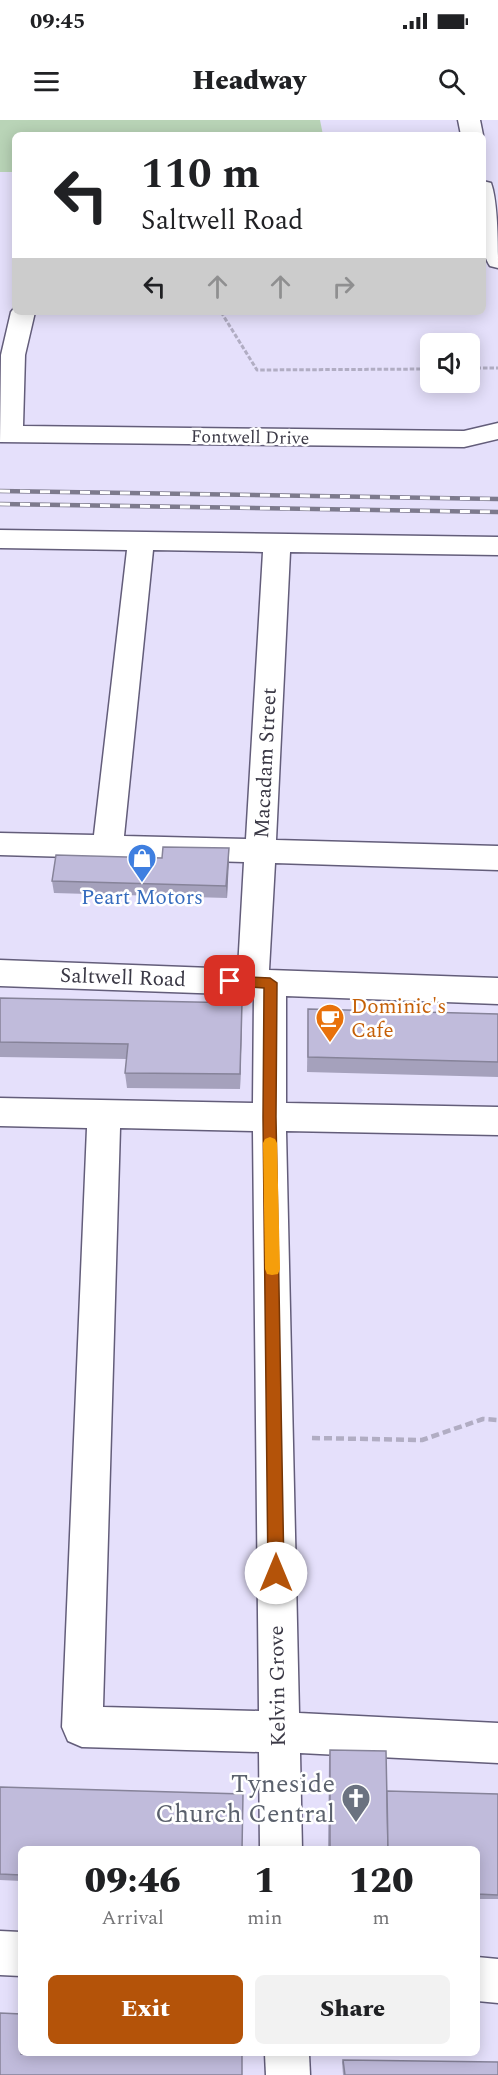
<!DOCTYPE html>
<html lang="en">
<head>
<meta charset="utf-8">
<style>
	:root { --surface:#fff; --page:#f2f2f2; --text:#202124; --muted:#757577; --accent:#b45309 }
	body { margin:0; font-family:Spectral,serif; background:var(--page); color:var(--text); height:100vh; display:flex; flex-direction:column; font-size:22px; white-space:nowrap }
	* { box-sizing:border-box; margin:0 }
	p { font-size:20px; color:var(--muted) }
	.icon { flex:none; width:33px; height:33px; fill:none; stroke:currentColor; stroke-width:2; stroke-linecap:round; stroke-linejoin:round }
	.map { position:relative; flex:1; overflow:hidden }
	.sheet { position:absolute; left:18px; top:1726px; width:462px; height:210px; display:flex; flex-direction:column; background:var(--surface); border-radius:9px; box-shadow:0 3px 15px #0003 }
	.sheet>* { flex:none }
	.guide { position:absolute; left:12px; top:12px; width:474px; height:183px; border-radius:9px; box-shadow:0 3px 15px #0003; background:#fff; color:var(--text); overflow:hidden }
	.tools { position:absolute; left:420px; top:213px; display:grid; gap:12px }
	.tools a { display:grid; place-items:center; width:60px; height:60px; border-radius:9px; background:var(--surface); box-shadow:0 3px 15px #0003; font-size:30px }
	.pin { position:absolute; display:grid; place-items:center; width:51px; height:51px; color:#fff; margin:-26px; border-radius:12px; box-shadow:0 3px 9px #0006 }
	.me { position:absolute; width:66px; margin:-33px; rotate:0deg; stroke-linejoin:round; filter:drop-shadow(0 0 4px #0008) }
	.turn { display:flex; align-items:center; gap:21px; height:126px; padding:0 30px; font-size:27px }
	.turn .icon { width:78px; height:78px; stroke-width:2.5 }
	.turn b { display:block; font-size:42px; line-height:51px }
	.lanes { display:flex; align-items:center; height:57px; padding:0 30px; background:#0003; justify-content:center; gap:30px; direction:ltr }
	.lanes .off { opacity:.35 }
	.eta { display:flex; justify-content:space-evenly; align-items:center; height:102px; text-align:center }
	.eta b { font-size:36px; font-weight:800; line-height:42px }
	.primary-button { display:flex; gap:12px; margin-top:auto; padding:12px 30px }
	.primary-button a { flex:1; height:69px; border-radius:9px; background:var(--accent); color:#fff; font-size:24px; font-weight:800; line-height:69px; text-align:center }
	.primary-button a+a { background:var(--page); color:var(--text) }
	.status { display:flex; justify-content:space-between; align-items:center; height:42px; padding:0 30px; background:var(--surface); direction:ltr }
	.status svg { height:16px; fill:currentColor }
	header { display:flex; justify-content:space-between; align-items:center; height:78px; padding:0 30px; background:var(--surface); font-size:27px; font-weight:800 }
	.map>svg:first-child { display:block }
</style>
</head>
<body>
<div class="status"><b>09:45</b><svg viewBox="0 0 49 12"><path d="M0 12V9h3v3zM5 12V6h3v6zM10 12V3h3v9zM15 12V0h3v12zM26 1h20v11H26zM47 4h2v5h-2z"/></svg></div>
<header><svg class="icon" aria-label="menu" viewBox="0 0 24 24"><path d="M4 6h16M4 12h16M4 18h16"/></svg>Headway<svg class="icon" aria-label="search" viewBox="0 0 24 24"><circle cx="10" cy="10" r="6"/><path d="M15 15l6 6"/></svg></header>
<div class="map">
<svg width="498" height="1955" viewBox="0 0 498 1955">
	<rect width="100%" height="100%" fill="#e5e0fb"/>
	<path fill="#b9d4b7" d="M0,0H320L323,15H15V52H0Z"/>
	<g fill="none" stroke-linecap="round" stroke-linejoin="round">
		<g stroke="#635d7a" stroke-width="3">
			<g id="minor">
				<path d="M458,0H480L483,15H461Z"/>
				<path d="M483,61L491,63C498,82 498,125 498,148L490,146C477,128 483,84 483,61Z"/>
				<path d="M15,187V192H35L25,235L23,306L464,311L498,303V319L464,327L0,322L1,235L11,192Z"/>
				<path d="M0,410L498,417V435L290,432L276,720L498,726V750L275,743L269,850L498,858V884L286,876V983L498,987V1015L286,1011L299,1593L498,1603V1643L300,1633L302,1730H260L259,1632L82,1627L68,1621L62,1607L87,1008L0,1006V978L253,983L254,875L0,866V840L238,849L244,742L0,735V713L94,715L127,430L0,428ZM153,430L263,432L246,719L124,716ZM120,1008L253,1011L259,1591L103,1587Z"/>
				<path d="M0,1811L21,1812V1856L0,1855Z"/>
				<path d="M477,1837L498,1839V1883L477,1881Z"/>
				<path d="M265,1934H309L310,1955H266Z"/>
			</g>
		</g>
		<g stroke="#b1adc3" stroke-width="3" stroke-dasharray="4.5 2" stroke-linecap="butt">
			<path d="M221,192L257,250L430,249"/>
			<path d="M470,248H498"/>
		</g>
		<path stroke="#b1adc3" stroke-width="4.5" stroke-dasharray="8 4" stroke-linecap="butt" d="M312,1318L422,1320L483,1299L498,1300"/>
		<use href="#minor" fill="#fff" fill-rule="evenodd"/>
		<g stroke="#7d7a8d" stroke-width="4.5">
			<g id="rail">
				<path d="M0,371L498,379"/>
				<path d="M0,384L498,392"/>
			</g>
		</g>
		<use href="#rail" stroke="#fff" stroke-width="3" stroke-dasharray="10" stroke-linecap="butt"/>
	</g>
	<g fill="#a5a1bc">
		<path d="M229,728L227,778L54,773L52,761L162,738Z"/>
		<path d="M0,878L242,899L240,969L127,968L125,953L127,939L0,937Z"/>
		<path d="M308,889L498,894V957L307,952Z"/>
		<path d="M330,1630L387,1671L498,1674V1779H477V1730H328L329,1639Z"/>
		<path d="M0,1667L21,1730V1761L0,1760Z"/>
		<path d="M343,1940L498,1955H343L342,1942Z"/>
	</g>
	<g fill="#868399">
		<path d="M229,728V741L227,778L226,766Z"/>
		<path d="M242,883V899L240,969V954Z"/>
	</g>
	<g fill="#c0bbdb" stroke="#868399" stroke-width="1.5">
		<path d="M163,727L229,728L226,766L52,761L56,735L162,738Z"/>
		<path d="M0,878L242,883L240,954L125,953L128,924L0,922Z"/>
		<path d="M308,889L498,894V942L308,937Z"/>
		<path d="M330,1630L386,1631L388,1730H330Z"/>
		<path d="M0,1667L243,1674L242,1730H21V1755L0,1754Z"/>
		<path d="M387,1671L498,1674V1775L477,1774V1730H388Z"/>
		<path d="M0,1893L21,1894V1934H242V1955H0Z"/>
		<path d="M343,1940L498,1942V1955H345Z"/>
	</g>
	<path fill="#b45309" stroke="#753606" stroke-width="1.5" d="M230,856L270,858L277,863L276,997L284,1453L282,1459L276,1461L271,1459L268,1453L263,997L264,868L226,865L224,861L226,858Z"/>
	<path fill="#f59e0b" d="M270,1017L275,1019L277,1023L280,1149L278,1154L272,1155L267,1154L265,1149L263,1023L265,1019Z"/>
	<defs>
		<g id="shop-pin" transform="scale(1.5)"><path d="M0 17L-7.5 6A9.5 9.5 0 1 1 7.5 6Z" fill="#3f7fe0" stroke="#fff"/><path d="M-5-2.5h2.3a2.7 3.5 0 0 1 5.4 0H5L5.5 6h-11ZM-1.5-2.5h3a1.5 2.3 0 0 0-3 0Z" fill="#fff"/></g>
		<g id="cafe-pin" transform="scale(1.5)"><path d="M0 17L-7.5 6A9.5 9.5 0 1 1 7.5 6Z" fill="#e8710a" stroke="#fff"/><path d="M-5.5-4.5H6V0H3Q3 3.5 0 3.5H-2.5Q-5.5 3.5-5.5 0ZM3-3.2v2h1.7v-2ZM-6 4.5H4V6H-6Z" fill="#fff"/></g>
		<g id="church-pin" transform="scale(1.5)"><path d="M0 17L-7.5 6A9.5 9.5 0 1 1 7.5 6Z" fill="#6b7280" stroke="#fff"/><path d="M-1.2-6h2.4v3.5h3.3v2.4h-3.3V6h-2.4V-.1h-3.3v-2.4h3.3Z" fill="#fff"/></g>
	</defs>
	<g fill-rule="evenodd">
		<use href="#shop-pin" x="142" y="738"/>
		<use href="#cafe-pin" x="330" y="898"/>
		<use href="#church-pin" x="356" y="1678"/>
	</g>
	<g text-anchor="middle" stroke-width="5" stroke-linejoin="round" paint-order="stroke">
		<g font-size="18" fill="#3a3845" stroke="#fff">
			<text transform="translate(250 317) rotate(1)" y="6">Fontwell Drive</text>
		</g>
		<g font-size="21" fill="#3a3845" stroke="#fff">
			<text transform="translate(265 643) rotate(-87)" y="7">Macadam Street</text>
			<text transform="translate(123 857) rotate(2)" y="7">Saltwell Road</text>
			<text transform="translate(277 1566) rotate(-91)" y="7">Kelvin Grove</text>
		</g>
		<g font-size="21" fill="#366cbe" stroke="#fff">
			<text x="142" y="784">Peart Motors</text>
		</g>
		<g font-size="21" fill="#c56008" stroke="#fff" text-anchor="start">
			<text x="351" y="893">Dominic's<tspan x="351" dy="24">Cafe</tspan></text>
		</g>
		<g font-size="26" fill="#5b616d" stroke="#fff" text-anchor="end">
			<text x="335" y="1672">Tyneside<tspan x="335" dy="30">Church Central</tspan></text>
		</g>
	</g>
</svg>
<div class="tools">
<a><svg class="icon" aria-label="sound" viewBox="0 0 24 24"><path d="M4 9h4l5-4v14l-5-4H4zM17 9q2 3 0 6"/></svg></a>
</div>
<div class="pin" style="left:230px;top:861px;background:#d93025"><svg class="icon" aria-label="arrive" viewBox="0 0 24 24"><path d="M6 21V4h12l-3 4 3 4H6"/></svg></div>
<svg class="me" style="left:276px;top:1453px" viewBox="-20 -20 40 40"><circle r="19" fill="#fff"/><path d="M0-13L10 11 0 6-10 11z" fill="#b45309"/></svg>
<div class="guide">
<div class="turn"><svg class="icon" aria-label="left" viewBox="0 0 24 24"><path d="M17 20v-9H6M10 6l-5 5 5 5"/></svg><div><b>110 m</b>Saltwell Road</div></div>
<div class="lanes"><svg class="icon" aria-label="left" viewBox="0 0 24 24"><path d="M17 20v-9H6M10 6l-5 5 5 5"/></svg><svg class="icon off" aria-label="ahead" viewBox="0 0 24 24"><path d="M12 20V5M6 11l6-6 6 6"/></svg><svg class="icon off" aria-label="ahead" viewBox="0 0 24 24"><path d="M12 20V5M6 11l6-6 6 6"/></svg><svg class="icon off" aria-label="right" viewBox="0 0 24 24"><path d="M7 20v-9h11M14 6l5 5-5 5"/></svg></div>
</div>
<section class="sheet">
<div class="eta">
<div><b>09:46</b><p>Arrival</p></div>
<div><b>1</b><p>min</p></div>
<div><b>120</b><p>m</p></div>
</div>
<div class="primary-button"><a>Exit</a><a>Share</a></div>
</section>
</div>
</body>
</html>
